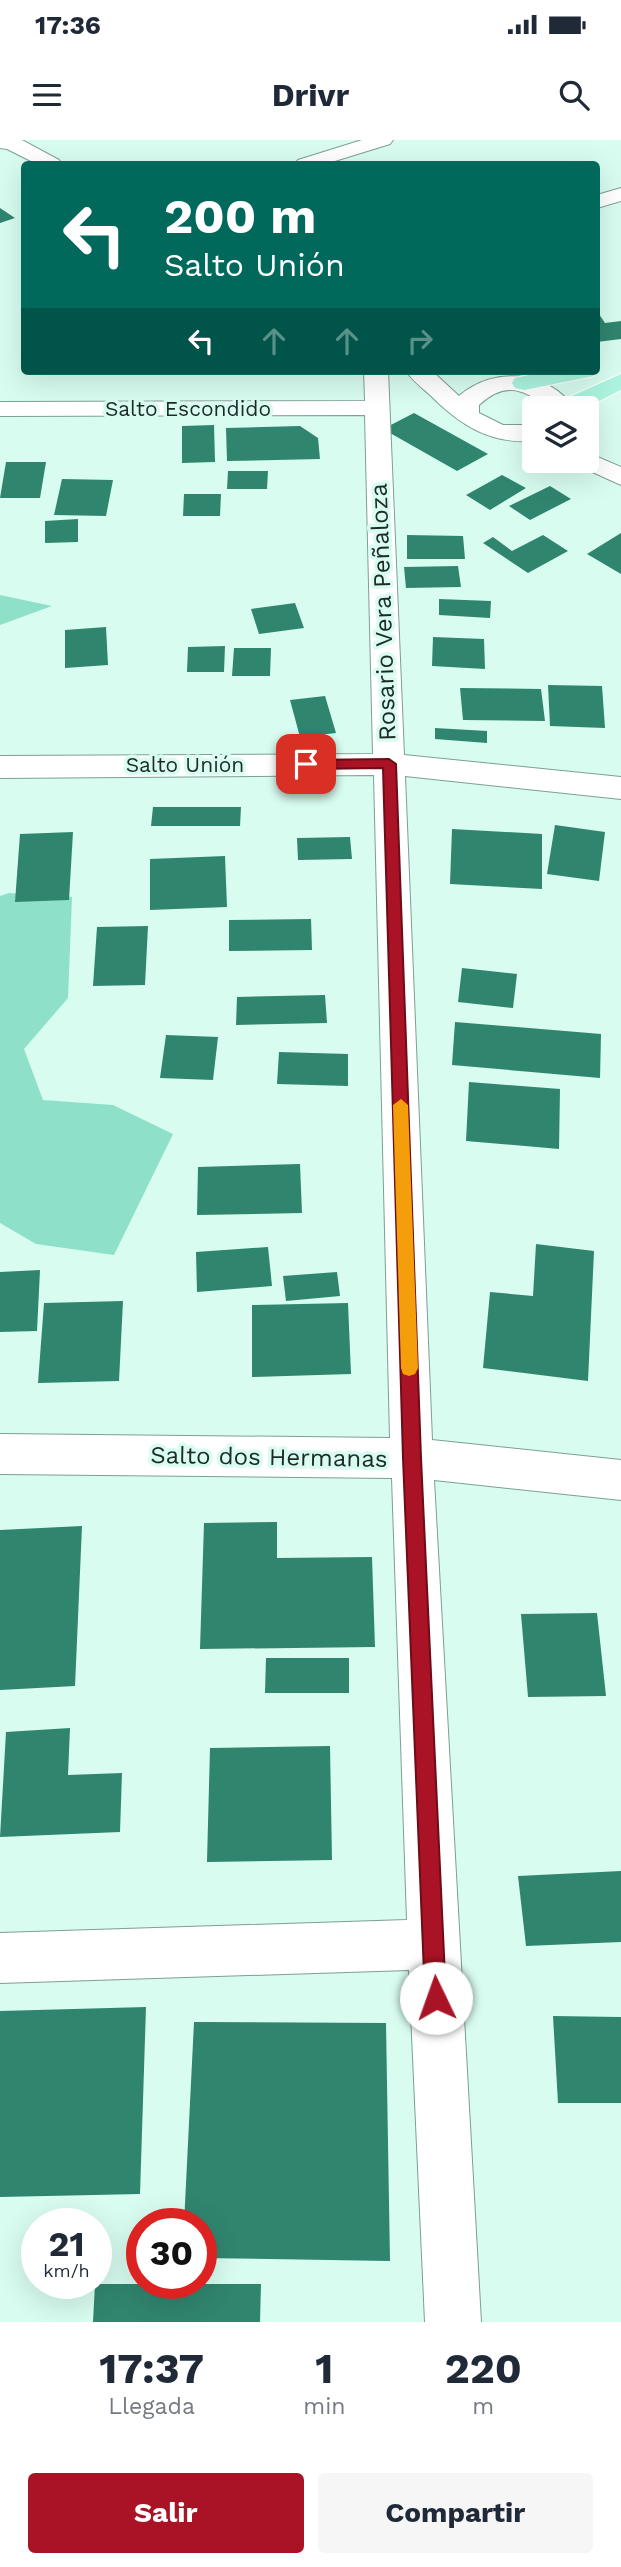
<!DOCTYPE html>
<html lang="es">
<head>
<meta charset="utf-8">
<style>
	:root { --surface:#fff; --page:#f6f6f7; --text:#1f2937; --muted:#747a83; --accent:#a91325 }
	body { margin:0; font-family:"Work Sans",sans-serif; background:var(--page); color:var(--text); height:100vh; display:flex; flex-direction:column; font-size:26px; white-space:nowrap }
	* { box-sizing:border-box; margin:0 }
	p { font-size:23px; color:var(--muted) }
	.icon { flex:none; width:38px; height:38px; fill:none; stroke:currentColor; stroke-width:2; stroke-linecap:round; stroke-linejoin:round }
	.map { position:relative; height:2182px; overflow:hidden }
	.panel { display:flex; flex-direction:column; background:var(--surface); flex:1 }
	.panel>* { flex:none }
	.hud { position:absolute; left:21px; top:21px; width:579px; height:214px; border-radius:7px; box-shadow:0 7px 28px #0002; background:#00695c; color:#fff; overflow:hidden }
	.tools { position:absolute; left:522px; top:256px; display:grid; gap:14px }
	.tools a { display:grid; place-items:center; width:77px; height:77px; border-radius:7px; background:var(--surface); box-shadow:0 7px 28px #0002; font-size:35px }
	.speed { position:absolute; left:21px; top:2068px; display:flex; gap:14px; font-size:35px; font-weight:700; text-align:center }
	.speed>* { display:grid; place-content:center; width:91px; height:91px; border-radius:50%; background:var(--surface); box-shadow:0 7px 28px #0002; line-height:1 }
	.speed small { font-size:18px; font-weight:400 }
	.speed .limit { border:10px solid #d22; background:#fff; color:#111 }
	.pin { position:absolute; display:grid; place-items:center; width:60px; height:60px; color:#fff; margin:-30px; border-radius:14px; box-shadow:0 4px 10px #0006 }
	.me { position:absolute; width:77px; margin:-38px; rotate:357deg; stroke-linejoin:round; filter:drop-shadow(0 0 5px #0008) }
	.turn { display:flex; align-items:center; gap:24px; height:147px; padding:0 28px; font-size:32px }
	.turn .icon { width:91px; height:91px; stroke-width:2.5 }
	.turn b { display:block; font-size:49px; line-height:60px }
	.lanes { display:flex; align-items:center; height:66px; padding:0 28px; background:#0003; justify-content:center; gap:35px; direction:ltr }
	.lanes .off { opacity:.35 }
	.eta { display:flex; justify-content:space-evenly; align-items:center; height:119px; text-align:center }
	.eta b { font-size:42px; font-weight:700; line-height:49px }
	.button { display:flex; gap:14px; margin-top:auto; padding:14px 28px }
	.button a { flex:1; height:80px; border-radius:7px; background:var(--accent); color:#fff; font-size:28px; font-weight:700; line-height:80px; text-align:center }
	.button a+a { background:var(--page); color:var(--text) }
	.status { display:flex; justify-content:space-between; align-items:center; height:49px; padding:0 35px; background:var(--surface); direction:ltr }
	.status svg { height:19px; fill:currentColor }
	header { display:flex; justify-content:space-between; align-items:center; height:91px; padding:0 28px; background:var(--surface); font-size:32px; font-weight:700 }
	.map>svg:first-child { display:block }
</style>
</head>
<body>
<div class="status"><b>17:36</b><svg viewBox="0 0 49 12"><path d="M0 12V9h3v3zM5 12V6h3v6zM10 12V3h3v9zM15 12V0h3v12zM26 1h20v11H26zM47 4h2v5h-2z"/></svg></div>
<header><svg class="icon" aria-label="menu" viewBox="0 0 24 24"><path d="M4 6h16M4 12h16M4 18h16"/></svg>Drivr<svg class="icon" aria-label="search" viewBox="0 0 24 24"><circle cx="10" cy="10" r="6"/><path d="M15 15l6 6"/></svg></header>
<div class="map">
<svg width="621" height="2182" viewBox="0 0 621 2182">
	<rect width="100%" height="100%" fill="#d8fcf0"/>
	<g fill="#8ee0c8">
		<path d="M0,455L52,466L0,485Z"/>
		<path d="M9,753L72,757L68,858L24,909L43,960L113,965L173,994L114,1115L36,1104L0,1083V756Z"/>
	</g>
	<g fill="#30856f">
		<path d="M0,68L15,78L0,83Z"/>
		<path d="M597,174H599L605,183L621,181V199L597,202Z"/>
		<path d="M414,273L488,314L457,331L383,289Z"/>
		<path d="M214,285L215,322L182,323V286Z"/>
		<path d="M300,286L318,298L320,319L227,321L226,288Z"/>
		<path d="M6,322H46L40,358H0Z"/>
		<path d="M228,331H268L267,349H227Z"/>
		<path d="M502,335L526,348L490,370L466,355Z"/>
		<path d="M62,339L113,340L106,376L54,375Z"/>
		<path d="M550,346L571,359L530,380L509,366Z"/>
		<path d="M184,354H221L220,376H183Z"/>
		<path d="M78,379V402L45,403V381Z"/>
		<path d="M621,393V434L587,414Z"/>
		<path d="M407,395L463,396L465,419H407Z"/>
		<path d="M543,395L568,411L528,433L483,403L493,397L512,411Z"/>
		<path d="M458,426L461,447L406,448L404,427Z"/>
		<path d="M439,459L491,461L490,478L439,475Z"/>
		<path d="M295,463L304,488L259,494L251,469Z"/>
		<path d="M106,487L108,525L65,528V490Z"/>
		<path d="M433,497L484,499L485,529L432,526Z"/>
		<path d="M225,506L224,532H187L188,507Z"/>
		<path d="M234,508H271L270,536H232Z"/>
		<path d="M548,545L602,546L605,588L550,586Z"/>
		<path d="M460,548L541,549L545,581L463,580Z"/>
		<path d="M325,556L336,593L300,597L290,560Z"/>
		<path d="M435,588L487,591V603L435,599Z"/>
		<path d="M153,667H241L240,686H151Z"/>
		<path d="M555,685L605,692L599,741L547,734Z"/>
		<path d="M452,689L542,694V749L450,744Z"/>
		<path d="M73,692L69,760L15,762L20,694Z"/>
		<path d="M350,697L352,719L298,720L297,698Z"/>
		<path d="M225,716L227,767L150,770V719Z"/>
		<path d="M311,779L312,810L229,811V780Z"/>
		<path d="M148,786L145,845L93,846L97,787Z"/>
		<path d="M462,828L517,834L513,868L458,862Z"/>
		<path d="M325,855L327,883L236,885L237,857Z"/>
		<path d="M455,882L601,894L600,938L452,925Z"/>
		<path d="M166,895L218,897L213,940L160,938Z"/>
		<path d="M279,912L348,914V946L277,944Z"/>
		<path d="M469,942L560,949L559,1009L466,1001Z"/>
		<path d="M300,1024L302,1073L197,1075L198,1027Z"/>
		<path d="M536,1104L594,1111L588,1241L483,1228L490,1152L533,1156Z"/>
		<path d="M268,1107L272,1146L197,1152L196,1112Z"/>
		<path d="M40,1130L37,1191L0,1192V1132Z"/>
		<path d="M337,1132L340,1156L286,1161L283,1136Z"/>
		<path d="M123,1161L119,1241L38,1243L44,1163Z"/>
		<path d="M348,1163L351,1234L252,1237V1165Z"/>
		<path d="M277,1382V1418L372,1417L375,1507L200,1509L204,1383Z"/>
		<path d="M82,1386L75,1546L0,1550V1390Z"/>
		<path d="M597,1473L606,1556L528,1557L521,1474Z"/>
		<path d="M266,1518H349V1553H265Z"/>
		<path d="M70,1588L68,1635L122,1633L120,1692L0,1697L6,1592Z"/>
		<path d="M330,1606L332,1720L207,1722L210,1608Z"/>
		<path d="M621,1731V1802L526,1806L518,1736Z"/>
		<path d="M146,1867L140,2054L0,2057V1871Z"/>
		<path d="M553,1876L621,1877V1963H558Z"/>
		<path d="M194,1882L386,1883L390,2121L201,2118V2084H184Z"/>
		<path d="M95,2144H261L260,2182H93Z"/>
	</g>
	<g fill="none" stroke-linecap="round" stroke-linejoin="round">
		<g stroke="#7d9f94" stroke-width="2">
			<g id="minor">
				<path d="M0,0H22L59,20L62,24H37L7,9L0,8Z"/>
				<path d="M362,0H393L390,4L325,24H295L298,20Z"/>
				<path d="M621,48V61L597,68V55Z"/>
				<path d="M364,231H388L404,615L621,637V659L405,636L432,1300L621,1320V1360L434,1340L481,2182H425L409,1830L0,1843V1793L407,1780L392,1338L0,1334V1294L390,1298L374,635L0,638V616L373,614L365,275L0,276V262L365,261Z"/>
				<path d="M406,231H432L459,256C493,226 548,230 574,268C567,268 553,270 547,266C522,249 505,241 479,265V273L503,285H534V301C489,304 460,285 429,254C421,247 412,240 406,231Z"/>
				<path d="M586,312L621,327V345L577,325L573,320H586Z"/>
			</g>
		</g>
		<g stroke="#fff" stroke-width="2">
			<g id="major">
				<path d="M548,231H597L594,236L524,250L515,248L512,243L515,238Z"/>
				<path d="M621,234V250L585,268H553L556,263Z"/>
			</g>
		</g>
		<use href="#minor" fill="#fff" fill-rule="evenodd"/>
		<use href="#major" fill="#acf4e0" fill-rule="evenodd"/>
	</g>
	<path fill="#a91325" stroke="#6e0c18" stroke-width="2" d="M389,619L396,624L421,1318L446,1858L443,1865L436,1868L428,1865L425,1858L403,1318L383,628L306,629L300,624L306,620Z"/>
	<path fill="#f59e0b" d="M401,959L408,965L418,1228L415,1234L409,1236L403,1234L401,1228L393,965Z"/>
	<g text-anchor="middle" stroke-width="7" stroke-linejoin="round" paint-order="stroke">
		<g font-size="21" fill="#1d2b26" stroke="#d8fcf0">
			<text x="188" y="276">Salto Escondido</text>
			<text x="185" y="632">Salto Unión</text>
		</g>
		<g font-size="24" fill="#1d2b26" stroke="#d8fcf0">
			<text transform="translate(383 472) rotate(-92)" y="8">Rosario Vera Peñaloza</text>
			<text transform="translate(269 1317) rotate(1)" y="8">Salto dos Hermanas</text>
		</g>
	</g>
</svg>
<div class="tools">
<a><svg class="icon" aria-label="layers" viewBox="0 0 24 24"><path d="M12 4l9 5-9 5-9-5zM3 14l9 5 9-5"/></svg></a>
</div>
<div class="speed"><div>21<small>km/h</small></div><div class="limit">30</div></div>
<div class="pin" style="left:306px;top:624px;background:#d93025"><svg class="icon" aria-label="arrive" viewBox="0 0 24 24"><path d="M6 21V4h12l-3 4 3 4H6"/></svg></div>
<svg class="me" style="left:436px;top:1858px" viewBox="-20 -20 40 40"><circle r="19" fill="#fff"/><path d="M0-13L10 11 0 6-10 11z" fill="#a91325"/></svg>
<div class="hud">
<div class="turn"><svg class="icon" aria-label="left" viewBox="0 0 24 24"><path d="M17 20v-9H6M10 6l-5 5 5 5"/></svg><div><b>200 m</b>Salto Unión</div></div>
<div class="lanes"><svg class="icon" aria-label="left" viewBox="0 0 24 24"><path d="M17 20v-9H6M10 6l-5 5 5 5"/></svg><svg class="icon off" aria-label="ahead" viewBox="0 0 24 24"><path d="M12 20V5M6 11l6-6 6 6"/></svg><svg class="icon off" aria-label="ahead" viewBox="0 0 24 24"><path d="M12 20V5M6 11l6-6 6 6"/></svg><svg class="icon off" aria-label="right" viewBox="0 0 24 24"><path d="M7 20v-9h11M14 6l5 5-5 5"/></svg></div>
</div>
</div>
<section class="panel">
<div class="eta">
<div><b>17:37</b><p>Llegada</p></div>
<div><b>1</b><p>min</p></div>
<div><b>220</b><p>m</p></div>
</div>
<div class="button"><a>Salir</a><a>Compartir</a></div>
</section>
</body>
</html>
